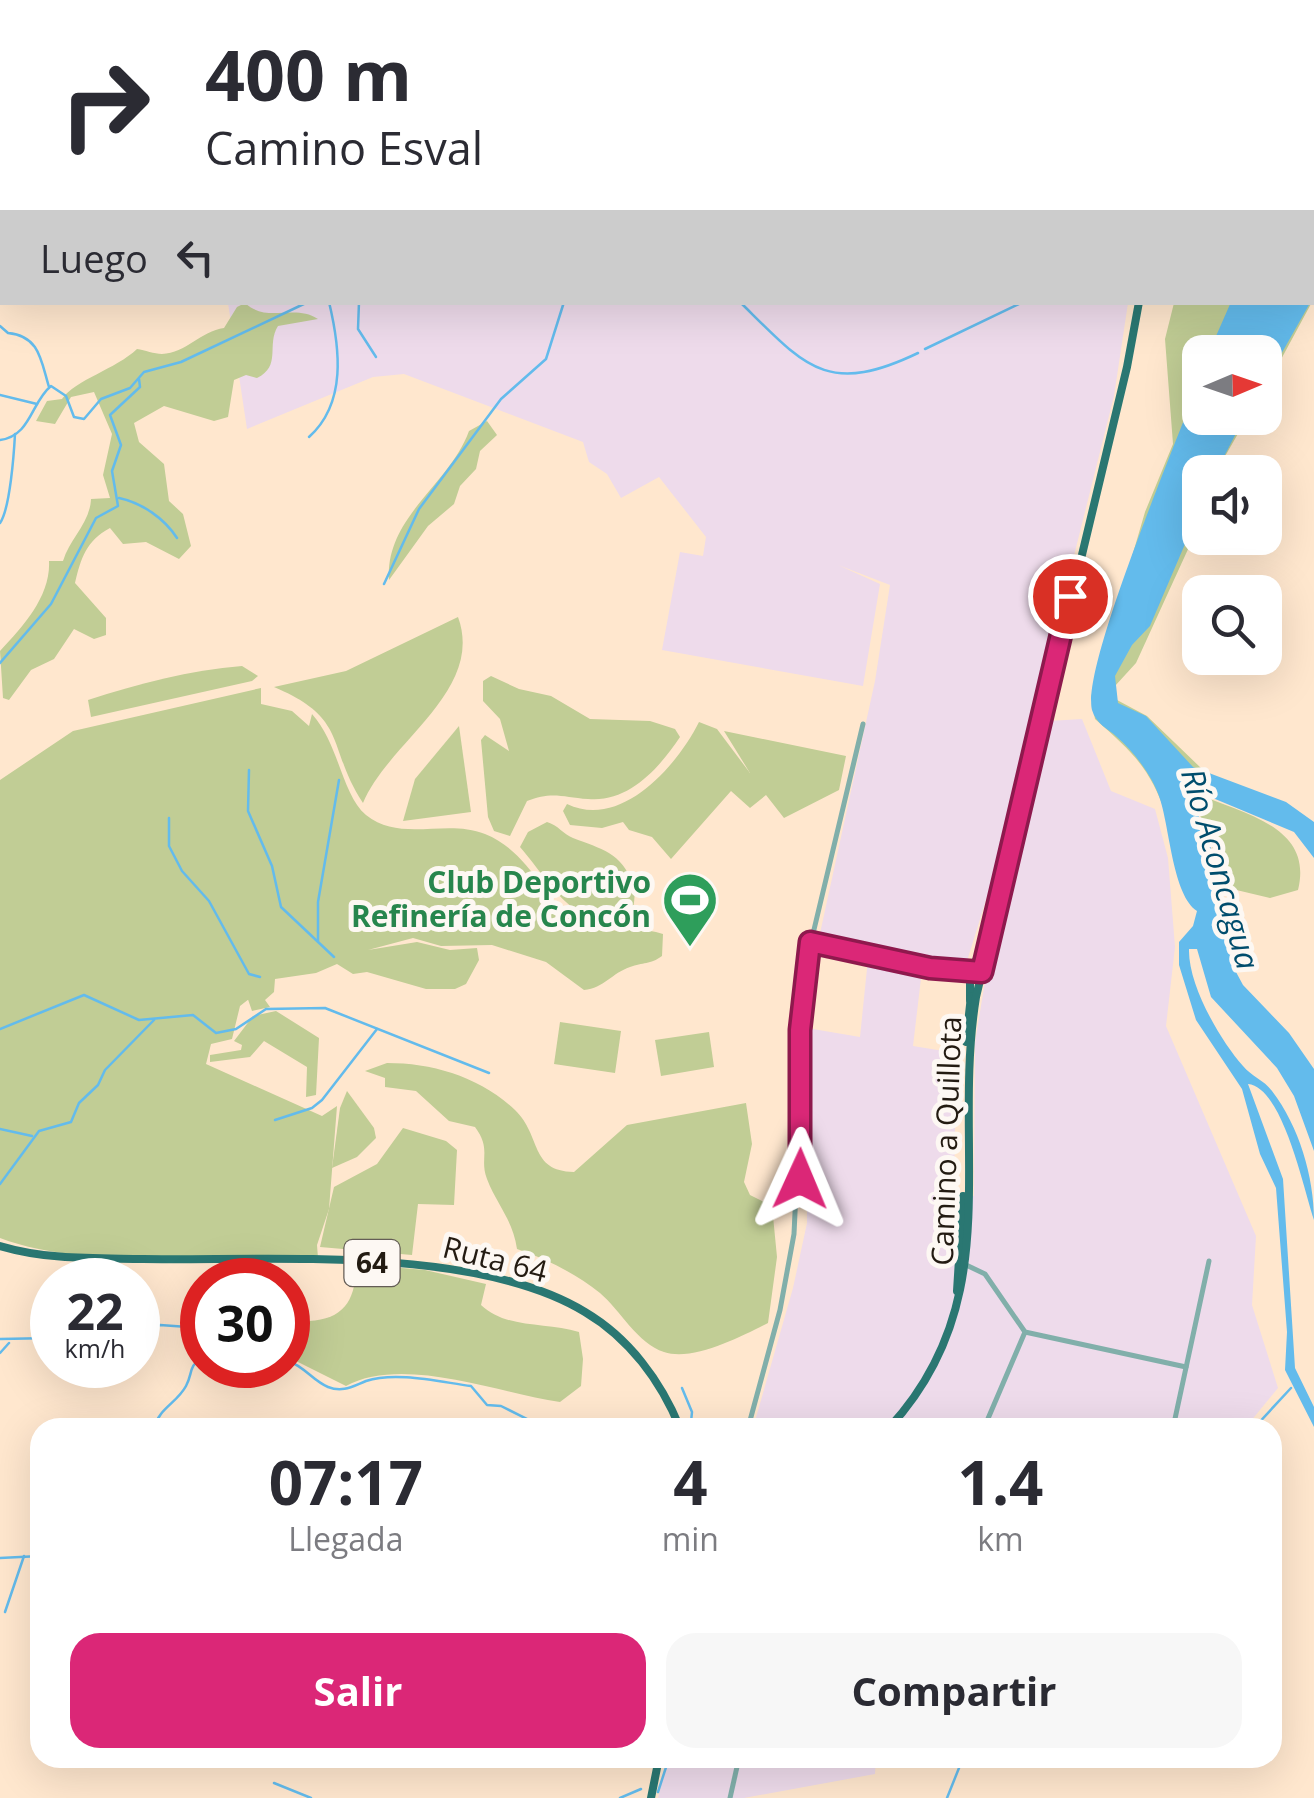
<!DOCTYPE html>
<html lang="es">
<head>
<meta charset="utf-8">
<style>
	:root { --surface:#fff; --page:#f7f7f7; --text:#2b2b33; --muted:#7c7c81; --accent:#db2777 }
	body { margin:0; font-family:"Open Sans",sans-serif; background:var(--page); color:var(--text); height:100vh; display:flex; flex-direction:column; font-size:38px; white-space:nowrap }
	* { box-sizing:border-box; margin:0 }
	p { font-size:32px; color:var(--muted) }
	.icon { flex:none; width:55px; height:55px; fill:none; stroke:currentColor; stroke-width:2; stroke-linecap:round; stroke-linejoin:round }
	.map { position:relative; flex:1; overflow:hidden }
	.drawer { position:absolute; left:30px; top:1418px; width:1252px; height:350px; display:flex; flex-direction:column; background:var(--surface); border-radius:30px; box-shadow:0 10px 40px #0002 }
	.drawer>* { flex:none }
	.banner { position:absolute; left:0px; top:0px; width:1315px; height:305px; box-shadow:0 10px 40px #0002; background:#fff; color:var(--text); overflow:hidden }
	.needle { width:65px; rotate:88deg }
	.tools { position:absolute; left:1182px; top:335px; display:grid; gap:20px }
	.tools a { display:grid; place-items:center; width:100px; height:100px; border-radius:20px; background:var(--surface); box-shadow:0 10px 40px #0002; font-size:50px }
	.speed { position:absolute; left:30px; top:1258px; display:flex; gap:20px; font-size:50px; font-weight:700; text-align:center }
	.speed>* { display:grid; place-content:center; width:130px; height:130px; border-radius:50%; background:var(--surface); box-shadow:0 10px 40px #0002; line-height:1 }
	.speed small { font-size:25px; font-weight:400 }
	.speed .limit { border:15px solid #d22; background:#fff; color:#111 }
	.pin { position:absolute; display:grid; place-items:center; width:85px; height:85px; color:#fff; margin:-42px; border:5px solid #fff; border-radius:50%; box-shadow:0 2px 10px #0007 }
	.me { position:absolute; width:110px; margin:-55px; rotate:1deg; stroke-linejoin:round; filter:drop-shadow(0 0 8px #0008) }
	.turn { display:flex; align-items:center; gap:35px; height:210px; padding:0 40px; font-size:45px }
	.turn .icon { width:130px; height:130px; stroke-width:2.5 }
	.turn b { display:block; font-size:70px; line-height:85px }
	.then { display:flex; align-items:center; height:95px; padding:0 40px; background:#0003; gap:20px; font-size:38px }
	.eta { display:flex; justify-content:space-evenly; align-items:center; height:170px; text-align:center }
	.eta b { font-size:60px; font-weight:700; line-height:70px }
	.cta { display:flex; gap:20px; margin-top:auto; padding:20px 40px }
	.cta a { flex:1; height:115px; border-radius:30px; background:var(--accent); color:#fff; font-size:40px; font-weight:700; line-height:115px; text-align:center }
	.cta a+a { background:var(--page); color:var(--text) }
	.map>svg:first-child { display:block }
</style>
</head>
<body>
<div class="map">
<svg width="1314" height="1798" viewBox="0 0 1314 1798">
	<rect width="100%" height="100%" fill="#ffe7ce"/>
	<g fill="#eedbeb">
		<path d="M179,0H1208L1205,2Z"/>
		<path d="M228,303H1128L1114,396L995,871L967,961L930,964L819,938L875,681L890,585L838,565L880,584L863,686L662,650L680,552L703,556L706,537L659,477L621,498L607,474L589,462L583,442L404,374L373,377L247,429Z"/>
		<path d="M1082,719L1111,791L1155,809L1168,858L1175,947L1166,1026L1256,1236L1252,1305L1278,1388L1246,1427L753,1428L793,1288L807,1223V1028L860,1037L868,959L922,970L913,1046L956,1053L954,1195L974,1196L975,1043L984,987L1049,721Z"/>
		<path d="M668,1758H876L875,1774L744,1798H658Z"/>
	</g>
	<g fill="#c1cd95">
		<path d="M1312,302L1265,389V352H1200V418H1247L1216,472H1200V523L1136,663L1115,686L1117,700L1147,716L1202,769L1166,815C1150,767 1131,751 1095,719L1091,697L1145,512L1173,444L1165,339L1174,303Z"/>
		<path d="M245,303C268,324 294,303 318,319L278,326C266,345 282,366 257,378L246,375L234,380L228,417L214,421L164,406L134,423L139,442L164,464L169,501L183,514L191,546L179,559L146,542L123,544L110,528C86,541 81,558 75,583L106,618V635L94,639L74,629L54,659L31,670L9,700L3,698L0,651C24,626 51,595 49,561H63C70,538 90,523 91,499L110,498L103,475L112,434L94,392L71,397L55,424L36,421L47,401L62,399C75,380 116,369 137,349C145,350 154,354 162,354C186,353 201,331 224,328L237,307Z"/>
		<path d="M487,421L497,435L480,451L476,469L460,486L454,504L428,526L389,580C385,517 450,484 469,431Z"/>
		<path d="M458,617C485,691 388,742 363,803C326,747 350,719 274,687L346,671Z"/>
		<path d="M242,666L258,676L252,681L91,717L88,700C138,684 190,670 242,666Z"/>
		<path d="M491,676L519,689L551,696L590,719L650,721L675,729L680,737C660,767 629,803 588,799C563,797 551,791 527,801L510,836L494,831L488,817L481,740L485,735L509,751L500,719L483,701V681Z"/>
		<path d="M261,688V704L292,711L309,726L312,714C339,744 342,795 366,815C401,843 446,818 485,834C528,851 543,897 578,925C607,937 635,924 663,934L662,956C650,965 643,962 630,967C612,973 604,988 584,990L546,962L492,945L441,946L413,938L368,950L417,942L450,950L477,948L479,960L466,984L455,989H426L367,972L353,974L337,964L316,973L275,979L274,992L265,1000L270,1007L252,1011L242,982L249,999L240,1006L232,1039L211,1044L206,1064L322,1116L337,1106L329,1209L317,1245L318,1258C229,1257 80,1269 0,1238V780L73,731Z"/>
		<path d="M699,722L717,729L750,773L724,731L846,756L839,790L784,818L766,795L750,808L731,791L671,859L652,837L629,830L623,822L602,828L570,825L563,811L567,804C621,830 677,766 699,722Z"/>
		<path d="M459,726L471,812L403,821L415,779Z"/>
		<path d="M1196,793C1241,814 1314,825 1298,890L1270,898L1228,888L1193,797Z"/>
		<path d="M547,822C558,825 563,834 573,838C601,849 622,852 633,885C638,899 629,911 636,923C567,924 560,894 520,847L528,832Z"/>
		<path d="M276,1011L319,1038L316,1095L306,1097L307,1067L264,1041L250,1057L210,1062V1055L241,1050L242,1045L234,1041L253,1016Z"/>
		<path d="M560,1022L621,1031L615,1073L554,1064Z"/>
		<path d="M709,1032L714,1067L661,1076L655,1040Z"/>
		<path d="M387,1063C433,1063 480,1077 515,1110C542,1136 529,1171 574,1172L627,1125L746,1103L752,1144L744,1182L750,1195L772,1206L777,1257L768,1323C742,1336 693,1362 664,1352C638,1344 620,1310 600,1293C576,1274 547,1259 517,1249C513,1220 497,1205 487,1179C479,1158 492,1150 475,1127L449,1121L416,1091L385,1087V1078L365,1071Z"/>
		<path d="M347,1091L374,1128L376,1138L357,1157L332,1168L340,1108Z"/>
		<path d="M403,1128L446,1141L457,1150L454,1205L418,1204L412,1255L320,1247L334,1187L377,1164Z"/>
		<path d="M356,1264L425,1270L486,1284L481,1305C506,1329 546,1322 579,1332L583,1359L581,1386L560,1402C498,1393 403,1355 346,1386L288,1357V1299L309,1321C345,1319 356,1299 356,1264Z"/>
	</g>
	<g fill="#63bbec">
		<path d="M1231,302L1310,303L1265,383V352H1209Z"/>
		<path d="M1200,378V418H1244L1216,472H1200V509L1150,626L1132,645L1115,676L1118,703L1146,716L1193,767L1286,802L1314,822V858L1294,832L1196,791L1190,794L1225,884L1221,910L1248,926L1234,943L1236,972L1243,985L1289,1033L1314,1069V1151L1294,1096L1277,1068L1211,997L1197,949H1189C1188,985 1220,1040 1243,1066C1251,1076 1264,1080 1272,1091C1299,1126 1314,1177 1314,1220C1304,1191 1283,1087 1248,1084L1283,1179L1295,1368L1314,1407V1427L1285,1370L1287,1332L1276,1188L1260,1154L1242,1089L1196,1020L1179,965V942L1193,926L1197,911C1173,895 1170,830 1160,799C1153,777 1135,753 1117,737C1107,728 1096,724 1092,710C1081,665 1180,435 1200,378Z"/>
	</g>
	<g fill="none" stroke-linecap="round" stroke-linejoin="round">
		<g stroke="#63bbec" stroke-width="2.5">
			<path d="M53,0V2"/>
			<path d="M404,0L406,2"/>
			<path d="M84,2L85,0"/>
			<path d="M0,39L2,37"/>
			<path d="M0,99L2,95"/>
			<path d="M359,302L358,329L376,357"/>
			<path d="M740,302C805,366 826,397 918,353"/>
			<path d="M0,326L8,333C40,336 41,361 49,387"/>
			<path d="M925,349L1023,302"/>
			<path d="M0,395L37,404"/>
			<path d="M309,437C347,403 340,348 329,302"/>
			<path d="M0,440C31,436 31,402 51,386L66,396L74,417L84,419L101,399L130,388L144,372L181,362L308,302"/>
			<path d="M119,498C142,503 164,518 177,538"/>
			<path d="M0,523C10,509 14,453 15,434"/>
			<path d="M384,584L419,509L501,399L546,359L564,302"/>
			<path d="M0,663L51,604L96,518L118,506L112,471L121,445L110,415L140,387L139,379"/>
			<path d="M249,770L248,811L272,866L281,907L334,957"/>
			<path d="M169,818V846L182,871L209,901L249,974L260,977"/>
			<path d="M318,941V902L339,780"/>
			<path d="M0,1029L84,995L139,1020L193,1015L216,1033L236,1029L266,1009L325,1008L489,1073"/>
			<path d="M275,1120L312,1108L322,1100L377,1029"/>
			<path d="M0,1129L32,1136"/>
			<path d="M0,1184L39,1131L71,1122L79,1103L98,1085L105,1070L154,1020"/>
			<path d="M138,1330L160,1325L202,1328"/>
			<path d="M0,1339L52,1338"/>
			<path d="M0,1353L9,1343"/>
			<path d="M288,1361C304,1366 313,1381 328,1387C343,1393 353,1386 366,1381C396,1371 440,1382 471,1386L487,1405L501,1406L545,1428"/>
			<path d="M682,1388L692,1412L691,1422L682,1425"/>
			<path d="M154,1428C159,1408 177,1403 186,1386C193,1373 188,1367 202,1357"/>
			<path d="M1254,1428L1291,1388"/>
			<path d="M0,1558L40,1556"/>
			<path d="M5,1612L24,1556"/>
			<path d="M274,1783L311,1798"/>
			<path d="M658,1792L669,1758"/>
			<path d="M620,1798L641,1789"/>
			<path d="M947,1798L963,1758"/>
		</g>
		<g stroke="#81afaa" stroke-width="5">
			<path d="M810,941L930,968L982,973"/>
			<path d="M962,1263L985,1274L1025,1332L1186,1367"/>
			<path d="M748,1428L780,1310L794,1234L807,959L863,724"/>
			<path d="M984,1428L1025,1332"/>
			<path d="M1173,1428L1209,1261"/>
			<path d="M629,1758H635"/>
			<path d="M730,1798L739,1758"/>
		</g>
		<g stroke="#2a7772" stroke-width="8">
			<path d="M1219,2L1222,0"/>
			<path d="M957,971L975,963L984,941"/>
			<path d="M957,971L970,980V1000"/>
			<path d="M966,1042L971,996"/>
			<path d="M0,1246C47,1260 95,1258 143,1259C271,1261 475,1245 585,1312C629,1338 661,1381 680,1428"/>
			<path d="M957,1291L963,1196"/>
			<path d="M889,1428C1009,1298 951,1152 976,997L1127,367L1139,302"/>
			<path d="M651,1798L659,1758"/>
		</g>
	</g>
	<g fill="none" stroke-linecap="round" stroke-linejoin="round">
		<g stroke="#8e194d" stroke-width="25">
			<path id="route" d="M800,1179V1030L810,942L930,968L982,972L1070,596"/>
		</g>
		<use href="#route" stroke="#db2777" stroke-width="18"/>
	</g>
	<defs>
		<g id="stadium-pin" transform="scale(2.875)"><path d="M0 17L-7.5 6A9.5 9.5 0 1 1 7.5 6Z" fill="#2e9e5b" stroke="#fdf8f3"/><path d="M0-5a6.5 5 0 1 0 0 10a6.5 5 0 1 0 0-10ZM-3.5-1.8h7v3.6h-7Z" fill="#fff"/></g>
	</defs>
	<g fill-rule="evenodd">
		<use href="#stadium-pin" x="690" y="900"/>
	</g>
	<g text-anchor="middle" stroke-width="10" stroke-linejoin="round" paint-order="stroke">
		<rect fill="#fdf8f3" stroke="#645d56" stroke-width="2.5" x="344.5" y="1240" width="55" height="46" rx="8"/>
		<g font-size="28" font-weight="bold" fill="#231b12">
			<text x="372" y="1273">64</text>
		</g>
		<g font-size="30" font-weight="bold" fill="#27864d" stroke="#fdf8f3" text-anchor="end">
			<text x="651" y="893">Club Deportivo<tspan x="651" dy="34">Refinería de Concón</tspan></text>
		</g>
		<g font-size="30" fill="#231b12" stroke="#fdf8f3">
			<text transform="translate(947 1141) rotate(-88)" y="10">Camino a Quillota</text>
			<text transform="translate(495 1260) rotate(14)" y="10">Ruta 64</text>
		</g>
		<g font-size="32" font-style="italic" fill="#004d6d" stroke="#fdf8f3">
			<text transform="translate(1220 869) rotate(74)" y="11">Río Aconcagua</text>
		</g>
	</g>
</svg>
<div class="tools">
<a><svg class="needle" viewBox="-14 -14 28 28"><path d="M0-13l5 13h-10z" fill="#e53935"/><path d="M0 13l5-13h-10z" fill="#7c7c81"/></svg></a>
<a><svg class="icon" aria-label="sound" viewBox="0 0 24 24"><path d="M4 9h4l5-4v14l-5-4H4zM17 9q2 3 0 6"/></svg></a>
<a><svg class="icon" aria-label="search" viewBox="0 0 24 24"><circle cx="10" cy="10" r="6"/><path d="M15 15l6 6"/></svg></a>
</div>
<div class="speed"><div>22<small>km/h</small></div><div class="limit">30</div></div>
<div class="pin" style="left:1070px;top:596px;background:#d93025"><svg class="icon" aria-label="arrive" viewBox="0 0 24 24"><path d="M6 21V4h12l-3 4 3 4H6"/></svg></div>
<svg class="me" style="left:800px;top:1179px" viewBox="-20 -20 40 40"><path d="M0-17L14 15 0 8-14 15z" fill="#db2777" stroke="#fff" stroke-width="4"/></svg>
<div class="banner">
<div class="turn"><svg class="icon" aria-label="right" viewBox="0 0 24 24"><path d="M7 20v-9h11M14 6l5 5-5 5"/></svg><div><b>400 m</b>Camino Esval</div></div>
<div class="then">Luego<svg class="icon" aria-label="left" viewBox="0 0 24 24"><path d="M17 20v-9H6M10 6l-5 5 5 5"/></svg></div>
</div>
<section class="drawer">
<div class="eta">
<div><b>07:17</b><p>Llegada</p></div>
<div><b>4</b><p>min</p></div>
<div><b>1.4</b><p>km</p></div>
</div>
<div class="cta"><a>Salir</a><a>Compartir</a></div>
</section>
</div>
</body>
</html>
